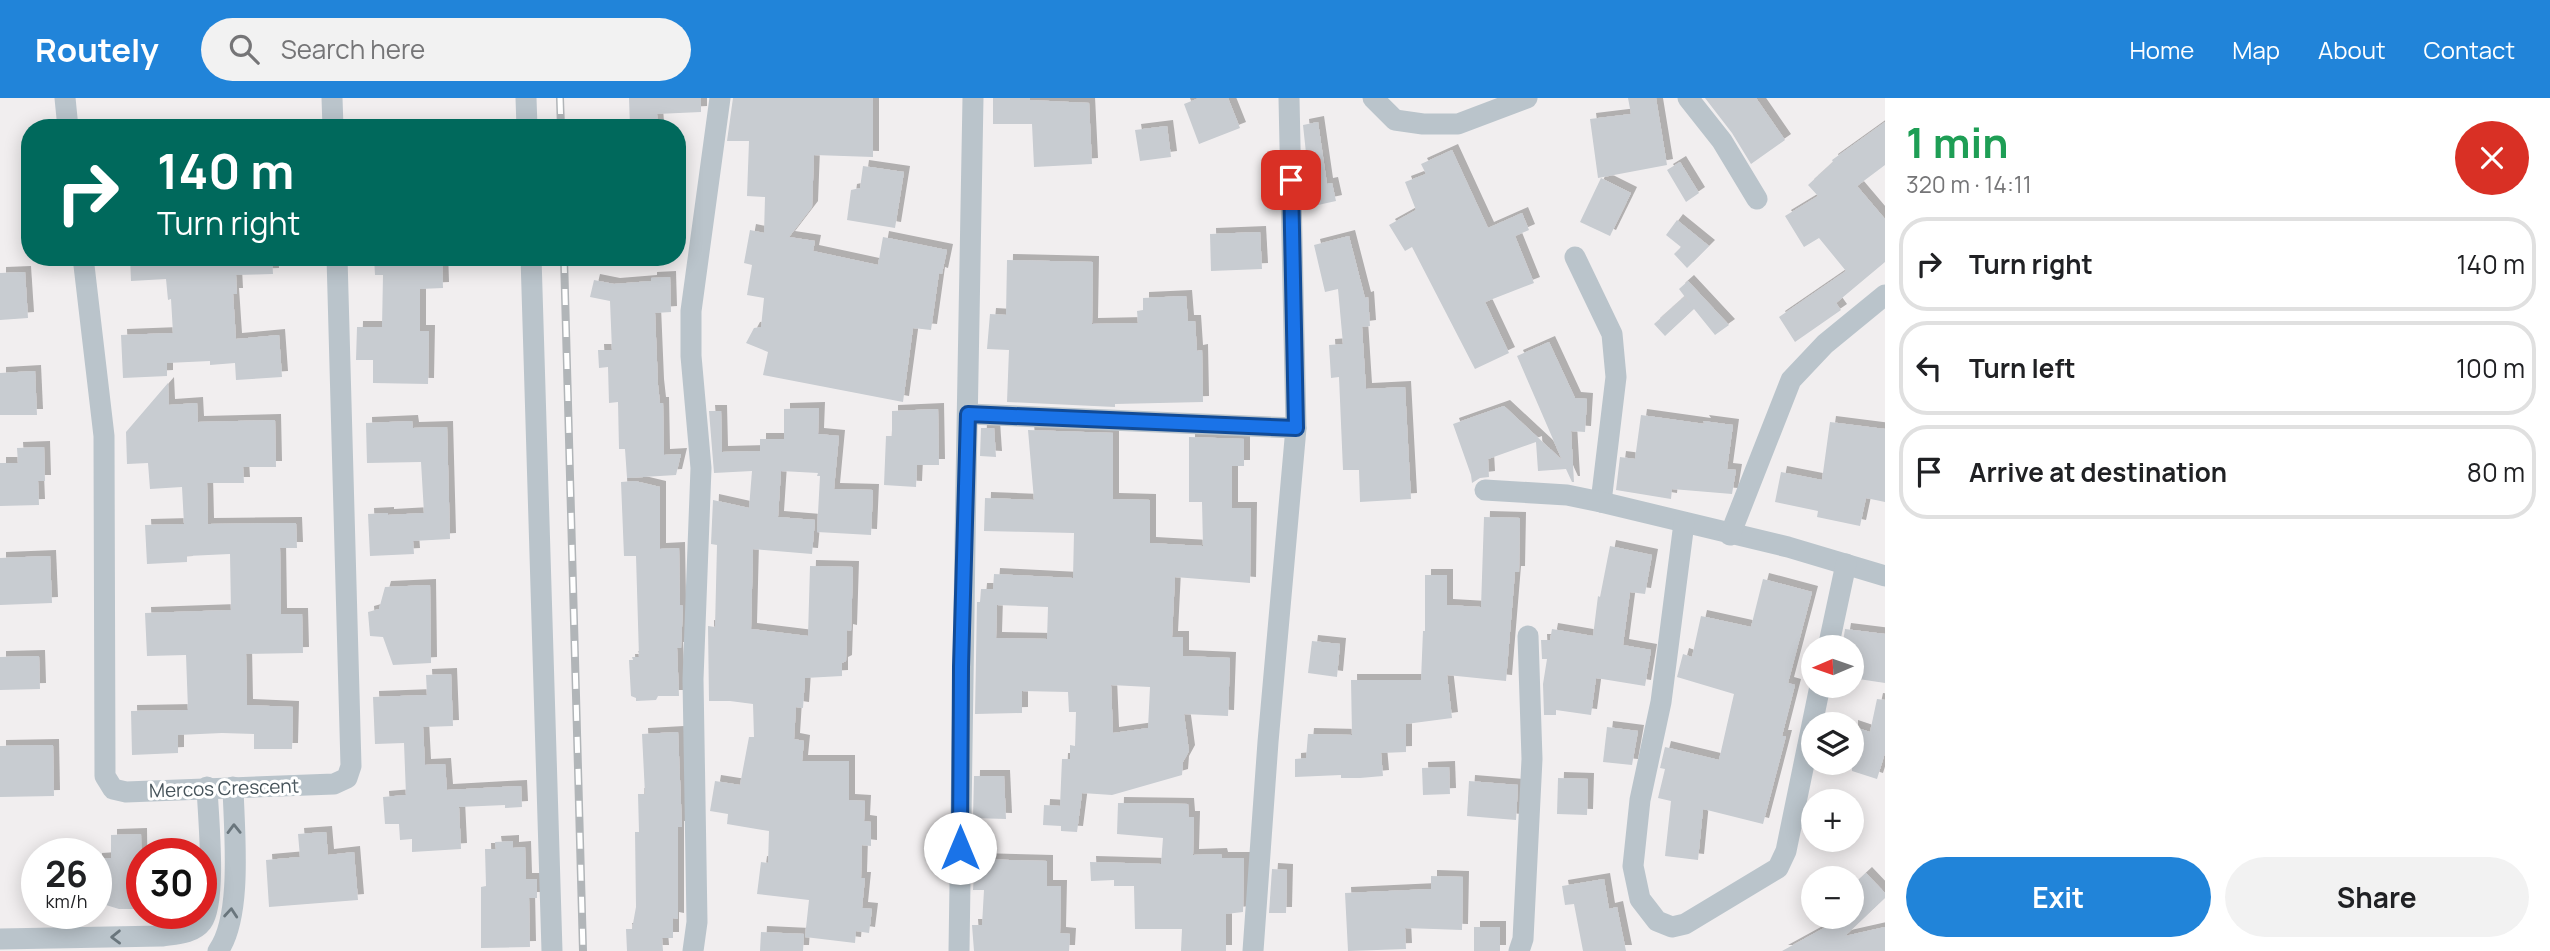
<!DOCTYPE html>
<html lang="en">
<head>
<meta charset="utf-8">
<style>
	:root { --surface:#fff; --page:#f2f2f2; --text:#202124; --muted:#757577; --line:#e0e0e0; --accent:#2184d9 }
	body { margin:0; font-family:Manrope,sans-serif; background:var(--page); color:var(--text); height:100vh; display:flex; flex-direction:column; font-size:26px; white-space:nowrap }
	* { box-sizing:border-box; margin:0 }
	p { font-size:23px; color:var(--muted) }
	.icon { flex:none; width:38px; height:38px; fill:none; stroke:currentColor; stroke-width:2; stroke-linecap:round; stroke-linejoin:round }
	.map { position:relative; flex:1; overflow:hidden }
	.details { display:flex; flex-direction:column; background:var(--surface); width:665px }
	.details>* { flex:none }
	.banner { position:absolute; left:21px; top:21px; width:665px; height:147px; border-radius:28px; box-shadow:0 4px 18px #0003; background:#00695c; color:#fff; overflow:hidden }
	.needle { width:46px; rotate:268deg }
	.controls { position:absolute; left:1801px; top:537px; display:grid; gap:14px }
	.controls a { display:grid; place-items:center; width:63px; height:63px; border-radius:50%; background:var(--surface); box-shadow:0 4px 18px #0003; font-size:35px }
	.speed { position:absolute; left:21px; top:740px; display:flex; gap:14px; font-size:35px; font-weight:700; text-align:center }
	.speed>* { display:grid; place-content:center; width:91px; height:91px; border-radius:50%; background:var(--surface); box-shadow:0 4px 18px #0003; line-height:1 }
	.speed small { font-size:18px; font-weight:400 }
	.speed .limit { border:10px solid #d22; background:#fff; color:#111 }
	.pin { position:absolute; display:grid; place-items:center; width:60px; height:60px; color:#fff; margin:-30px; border-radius:14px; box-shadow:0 4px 10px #0006 }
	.me { position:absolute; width:77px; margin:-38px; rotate:0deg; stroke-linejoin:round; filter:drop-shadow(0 0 5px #0008) }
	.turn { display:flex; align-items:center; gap:24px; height:147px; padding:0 21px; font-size:32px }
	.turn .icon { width:91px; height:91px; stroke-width:2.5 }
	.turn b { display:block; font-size:49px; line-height:60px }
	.round { display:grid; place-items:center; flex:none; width:74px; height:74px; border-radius:37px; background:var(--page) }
	.head { display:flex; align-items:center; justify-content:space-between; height:119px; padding:0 21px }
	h1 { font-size:42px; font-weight:700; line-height:52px; color:#1e9e55 }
	.button { display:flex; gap:14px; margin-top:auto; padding:14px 21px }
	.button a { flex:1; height:80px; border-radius:42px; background:var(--accent); color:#fff; font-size:28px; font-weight:700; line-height:80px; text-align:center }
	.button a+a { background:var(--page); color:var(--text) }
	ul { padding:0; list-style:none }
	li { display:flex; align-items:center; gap:21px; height:94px; margin:0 14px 10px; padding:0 7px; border:4px solid var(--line); border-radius:28px }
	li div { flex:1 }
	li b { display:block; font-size:26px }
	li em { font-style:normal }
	header { display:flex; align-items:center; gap:42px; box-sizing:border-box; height:98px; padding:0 35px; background:var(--accent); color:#fff }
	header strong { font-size:33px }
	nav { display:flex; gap:38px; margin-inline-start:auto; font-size:24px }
	.search { width:490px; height:63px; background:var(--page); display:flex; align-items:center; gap:18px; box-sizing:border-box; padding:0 24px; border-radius:38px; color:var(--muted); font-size:26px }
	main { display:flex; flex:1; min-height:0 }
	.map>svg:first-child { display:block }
</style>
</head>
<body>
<header>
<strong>Routely</strong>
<div class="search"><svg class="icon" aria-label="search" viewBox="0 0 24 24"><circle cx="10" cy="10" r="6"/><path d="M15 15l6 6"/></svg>Search here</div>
<nav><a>Home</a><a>Map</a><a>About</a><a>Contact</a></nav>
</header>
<main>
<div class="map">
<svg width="1885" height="853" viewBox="0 0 1885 853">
	<defs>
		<filter id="shadow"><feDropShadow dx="6" dy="-6" stdDeviation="0" flood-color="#0004"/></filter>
	</defs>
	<rect width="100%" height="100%" fill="#f1eeef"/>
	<g fill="#c8ccd1" fill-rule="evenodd" filter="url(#shadow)">
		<path d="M629,0H701V14L657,16L658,30H630Z"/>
		<path d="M733,0H873V59L814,57L812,109L789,139L815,143L813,153L878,167L883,139L947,152L942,176L939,175L931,232L913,230L903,304L763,277L768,254L746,245L754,230L761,229L764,200L747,197L752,167L744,165L750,132L764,135L765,99L747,98L749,43H727Z"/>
		<path d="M993,0H1030V2L1089,5L1092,66L1034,69L1032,26H993Z"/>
		<path d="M1199,0H1228L1240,30L1199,46L1184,6Z"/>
		<path d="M1628,0H1656L1667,67L1598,80L1590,21L1631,16Z"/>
		<path d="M1705,0H1756L1785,42L1751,66L1732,35Z"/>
		<path d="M1318,24L1327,86L1332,85L1336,103L1309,109L1304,69L1303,56L1306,55L1303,27Z"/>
		<path d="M1885,24V67L1857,88L1885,121V164L1836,205L1841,212L1795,244L1779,219L1846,173L1819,140L1804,149L1785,118L1818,98L1808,87L1833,64L1832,62Z"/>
		<path d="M1167,28L1171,59L1140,63L1135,32Z"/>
		<path d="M1452,52L1488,130L1522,115L1529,132L1515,138L1534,185L1485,204L1509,255L1475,271L1412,149L1405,153L1389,127L1416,112L1405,84L1426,76L1421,66Z"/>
		<path d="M1680,64L1699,95L1686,104L1667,72Z"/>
		<path d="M863,68L904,74L895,130L847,122L851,92L860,90Z"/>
		<path d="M1601,80L1631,95L1610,138L1580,124Z"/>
		<path d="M1677,122L1709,148L1687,170L1674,156L1681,149L1666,137Z"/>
		<path d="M1260,134L1262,171L1211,173L1210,136Z"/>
		<path d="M1349,138L1365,200L1368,199L1370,228L1362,229L1366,291L1405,289L1411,401L1360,404L1359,372H1343L1339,279L1331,280L1329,247L1343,246L1338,191L1325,194L1314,147Z"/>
		<path d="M130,159H272L273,176L236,177L237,196H233L236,241L279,237L282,279L236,282L235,265L210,267V263L167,265V278L123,280L121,237L173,235L171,201L168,202L166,181L131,183Z"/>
		<path d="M374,159H442L443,190L420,191V233H429L428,286L373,285V262H356L357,229H382L383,177H375Z"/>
		<path d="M1007,162L1093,164L1092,226L1138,225L1137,213L1143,212V200L1186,198L1188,223H1195L1197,253L1202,252L1203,304L1115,306V309L1007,304L1009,252L987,251L990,216L1006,217Z"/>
		<path d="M25,174L28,220L0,222V175Z"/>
		<path d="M670,179L671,214L655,215L658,287L660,305H663L664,357L681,356L676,377L627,380L625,351H619L618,304L609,305L608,269L599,270L598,252H612L610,203L590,199L594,182L614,186L651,183V180Z"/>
		<path d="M1688,183L1729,227L1715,237L1694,211L1665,238L1654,226L1684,199L1691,207L1679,191Z"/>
		<path d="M1549,244L1575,300L1587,301L1585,334L1571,333L1574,384H1572L1566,371L1538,373L1536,344L1488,361L1489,379L1480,380L1472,385L1471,377L1453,326L1504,308L1562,362L1517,258Z"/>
		<path d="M35,273L37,317H0V275Z"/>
		<path d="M168,285L169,307L197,305L198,324L275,322L276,369H243L244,385H207L208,426L296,425L297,450H280L281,516H302L303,555L246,556L247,607L293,609L292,651H254V636L222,635L178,637V655L132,657L131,613L188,612L186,557L147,558L145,515L231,512L230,456L187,458V464L147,466L145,427L184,426L182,389L150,391L148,365L127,366L126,334Z"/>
		<path d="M819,310L818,336L839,338L834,391L873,392L871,437L817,434L820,378H817L818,375L781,373L778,419L815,422L812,456L753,451L751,531L808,538L810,468L853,469L851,533L847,532L846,563L842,565V578L805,580L803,610L796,609L794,641L804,643L802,663H849V702L865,703L864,723L871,724V748L862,747L861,780H865L862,810L872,811L869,835L856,833L855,845L805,839L809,802L757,796L761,764L768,765L769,733L727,726L728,716L710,713L715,683L740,687L749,639H754L753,606L730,603H709L708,528L715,529L717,447L711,446L713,402L749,410L752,373L714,375L709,313H721L722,354L760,353V341H784V311Z"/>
		<path d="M938,311L939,367H917L916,389L884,387L886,338H892V313Z"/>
		<path d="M1641,317L1705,326L1703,323L1733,327L1727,371L1736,372L1732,396L1672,391L1671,401L1616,392L1620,359L1635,361Z"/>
		<path d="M412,323L413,330L447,329L450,441L413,443L414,456L370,458L368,416L388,415V417L424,415L421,364L367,365L366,325Z"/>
		<path d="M1830,324L1885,331V404L1866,400L1860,428L1817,419L1818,413L1775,404L1781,374L1822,382Z"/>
		<path d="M981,330H994L996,359L980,358Z"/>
		<path d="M1028,332L1113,335V401L1150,402V445L1203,448L1202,404H1189V339L1244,341V368H1232V410H1251L1250,485L1175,479L1172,539H1183V558L1230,560L1228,618L1184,616L1189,653L1183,664L1182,677L1112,697L1082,695L1077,734L1061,733V728L1043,727L1044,707L1060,708L1062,661H1070V647L1075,648L1076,614H1069L1068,594L1022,593V615L975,616L977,504H980L981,491H993L994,476L1073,480L1074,435L984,433L985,400L1034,402ZM997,507L1048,509L1047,541L996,540ZM1111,587L1150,589L1148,630L1113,635Z"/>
		<path d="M44,349L45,383H38L39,407L0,408V365H18L17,350Z"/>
		<path d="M635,383L660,389V451L679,450L680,507L683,508L681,550H677L679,598H658L656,602L636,603V600L631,598L629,562H633L632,559H639L636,458H624L621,384Z"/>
		<path d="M1484,419L1520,420L1519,474H1515L1506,583L1447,577L1452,620L1406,626V654L1381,655L1383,678L1360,680H1341V677L1295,679V661L1306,660L1308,636L1352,637L1351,582H1421L1423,533H1425V477H1447V507L1481,509Z"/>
		<path d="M1610,448L1652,457L1645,496L1630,494L1623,547L1651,552L1645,588L1596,580L1591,617L1556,612V617H1544L1543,586L1547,561H1542L1541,542H1550L1552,531L1593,538L1598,498L1600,499Z"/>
		<path d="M50,458L52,505L0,507V460Z"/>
		<path d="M1763,481L1812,494L1788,585L1795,587L1782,638H1786L1763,726L1703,711L1698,762L1665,758L1671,703L1658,700L1665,671L1660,670L1665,649L1719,662L1734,596L1677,579L1683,556L1692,559L1701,518L1751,529Z"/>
		<path d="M430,487L431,565L393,567L383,539L370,538L368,514L379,511L385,489Z"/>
		<path d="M1845,531L1885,536V585L1852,580V550H1842Z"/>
		<path d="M1312,543L1340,546L1337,579L1308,575Z"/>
		<path d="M39,558L40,591L0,592V559Z"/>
		<path d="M451,576L453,628L423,629L425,667L445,666L447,692L521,688L522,709L505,710V707L459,709L461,751L412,754V741L400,742L399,726H385L383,699L406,697L404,645L375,646L373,599L427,597L426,577Z"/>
		<path d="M1877,601L1885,602V655L1877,681L1852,673V628L1870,634Z"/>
		<path d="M1607,629L1638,633L1632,667L1603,664Z"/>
		<path d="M678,634L682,729H678V821L673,820V840H662L663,853H627L626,831H632L636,809L635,734H639L638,696H645L642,636Z"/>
		<path d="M53,647L54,698L0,699V648Z"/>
		<path d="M1449,669L1450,696L1423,697L1422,670Z"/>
		<path d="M974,678H1004L1006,721L973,720Z"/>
		<path d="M1558,680L1588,681L1587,717L1557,716Z"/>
		<path d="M1469,683L1518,687L1516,722L1467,718Z"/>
		<path d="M1118,705L1188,706L1189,719H1194L1193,757L1221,756L1222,760H1244L1243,814L1226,816V853H1181L1182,831H1135L1134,788H1114V782L1091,783L1090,764L1161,766L1163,740L1117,736Z"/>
		<path d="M326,734L328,757L354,754L358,802L269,809L266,762L300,759L298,736Z"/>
		<path d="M141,736L142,811H119L96,804V761L111,760V737Z"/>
		<path d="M513,743V750L525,749L526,781H537V800H529L530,849L481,850V789L486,788L485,751H496L495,744Z"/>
		<path d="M975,761L1047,763V788H1061L1060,835L1070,836L1069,853H974L972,827H982L984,792H973Z"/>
		<path d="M1272,771L1287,772L1286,815H1269Z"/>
		<path d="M1866,775L1885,795V800L1845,838L1885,829V853H1782L1844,819H1852V788Z"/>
		<path d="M1431,778L1463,779L1462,832L1405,830L1406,851L1348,853L1345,795L1431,791Z"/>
		<path d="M1604,781L1609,811L1617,809L1626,853H1583L1574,806L1565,807L1562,788Z"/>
		<rect x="1474" y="829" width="26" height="24"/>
		<path d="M761,834L804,836L803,853H760Z"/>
	</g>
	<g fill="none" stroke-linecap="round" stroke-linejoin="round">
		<g stroke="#bac4cb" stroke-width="21">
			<path d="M65,0L68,30"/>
			<path d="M332,0L333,30"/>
			<path d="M526,0L527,30"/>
			<path d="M1373,0L1395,22L1423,26H1458L1527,0"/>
			<path d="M1688,0L1722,43L1757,101"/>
			<path d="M83,159L104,338L105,678L113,691L126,694L334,686L347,680L351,668L337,159"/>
			<path d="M531,159L552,853"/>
			<path d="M1575,159L1612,236L1616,279L1601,404"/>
			<path d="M969,316L1296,330"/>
			<path d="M1485,392L1567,397L1601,404L1788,449L1885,478"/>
			<path d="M1684,425L1661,604L1640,702L1633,768L1640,801L1657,823L1672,829L1685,826L1778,770L1786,753L1820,588"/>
			<path d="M1730,437L1791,282L1825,246L1885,197"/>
			<path d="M1828,550L1846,466"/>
			<path d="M0,841L162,838C176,836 193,836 202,824C217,803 208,717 207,689"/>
			<path d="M218,853C243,818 234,732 233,689"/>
			<path d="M693,853L697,824L693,581L701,370L691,258V213L720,0"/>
			<path d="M959,853C961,569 969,284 973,0"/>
			<path d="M1253,853L1268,644L1296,330L1289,0"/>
			<path d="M1519,853L1523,841L1532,661L1528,538"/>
		</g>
		<g stroke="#b1b5b8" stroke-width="8">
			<g id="rail">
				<path d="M560,0L561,30"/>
				<path d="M564,159L583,853"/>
			</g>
		</g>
		<use href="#rail" stroke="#fff" stroke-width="5" stroke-dasharray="16" stroke-linecap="butt"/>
	</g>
	<defs><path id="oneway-chevron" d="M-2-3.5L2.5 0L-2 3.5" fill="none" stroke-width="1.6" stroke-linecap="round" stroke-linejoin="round" transform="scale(1.75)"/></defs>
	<g stroke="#6a767d">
		<use href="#oneway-chevron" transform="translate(234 731) rotate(-91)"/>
		<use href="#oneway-chevron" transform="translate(231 815) rotate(-85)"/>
		<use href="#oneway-chevron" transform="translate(116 839) rotate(179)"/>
	</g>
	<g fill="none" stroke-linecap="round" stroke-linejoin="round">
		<g stroke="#114b97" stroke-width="18">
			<path id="route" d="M960,750L961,569L968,316L1296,330L1291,82"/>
		</g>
		<use href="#route" stroke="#1a73e8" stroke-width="12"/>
	</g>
	<g text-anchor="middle" stroke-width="6" stroke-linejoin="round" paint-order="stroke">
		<g font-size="19" fill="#47545b" stroke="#fff">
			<text transform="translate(224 690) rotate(-2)" y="7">Mercos Crescent</text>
		</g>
	</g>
</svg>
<div class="controls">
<a><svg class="needle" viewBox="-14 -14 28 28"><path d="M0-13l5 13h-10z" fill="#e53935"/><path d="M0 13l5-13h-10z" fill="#757577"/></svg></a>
<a><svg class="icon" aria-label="layers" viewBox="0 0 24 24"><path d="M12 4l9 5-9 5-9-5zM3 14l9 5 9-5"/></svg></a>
<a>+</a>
<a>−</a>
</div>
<div class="speed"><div>26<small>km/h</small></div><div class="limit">30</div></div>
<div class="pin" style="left:1291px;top:82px;background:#d93025"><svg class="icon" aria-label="arrive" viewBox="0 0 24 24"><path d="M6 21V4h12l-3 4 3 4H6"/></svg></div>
<svg class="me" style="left:960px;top:750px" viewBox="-20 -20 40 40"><circle r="19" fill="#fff"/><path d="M0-13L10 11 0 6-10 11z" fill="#1a73e8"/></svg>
<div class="banner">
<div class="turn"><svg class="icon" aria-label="right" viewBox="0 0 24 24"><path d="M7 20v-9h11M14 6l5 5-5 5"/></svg><div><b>140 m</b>Turn right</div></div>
</div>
</div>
<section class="details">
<div class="head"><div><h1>1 min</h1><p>320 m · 14:11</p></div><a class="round" style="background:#d93025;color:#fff"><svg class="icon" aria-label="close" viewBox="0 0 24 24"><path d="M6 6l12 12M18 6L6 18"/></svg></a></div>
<ul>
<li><svg class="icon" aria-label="right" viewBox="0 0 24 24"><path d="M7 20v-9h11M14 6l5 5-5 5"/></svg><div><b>Turn right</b></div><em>140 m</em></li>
<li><svg class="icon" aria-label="left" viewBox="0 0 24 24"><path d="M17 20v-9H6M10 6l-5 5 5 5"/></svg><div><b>Turn left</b></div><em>100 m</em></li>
<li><svg class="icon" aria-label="arrive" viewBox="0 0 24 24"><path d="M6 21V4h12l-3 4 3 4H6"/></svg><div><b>Arrive at destination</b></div><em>80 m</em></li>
</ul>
<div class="button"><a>Exit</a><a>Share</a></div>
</section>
</main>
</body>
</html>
